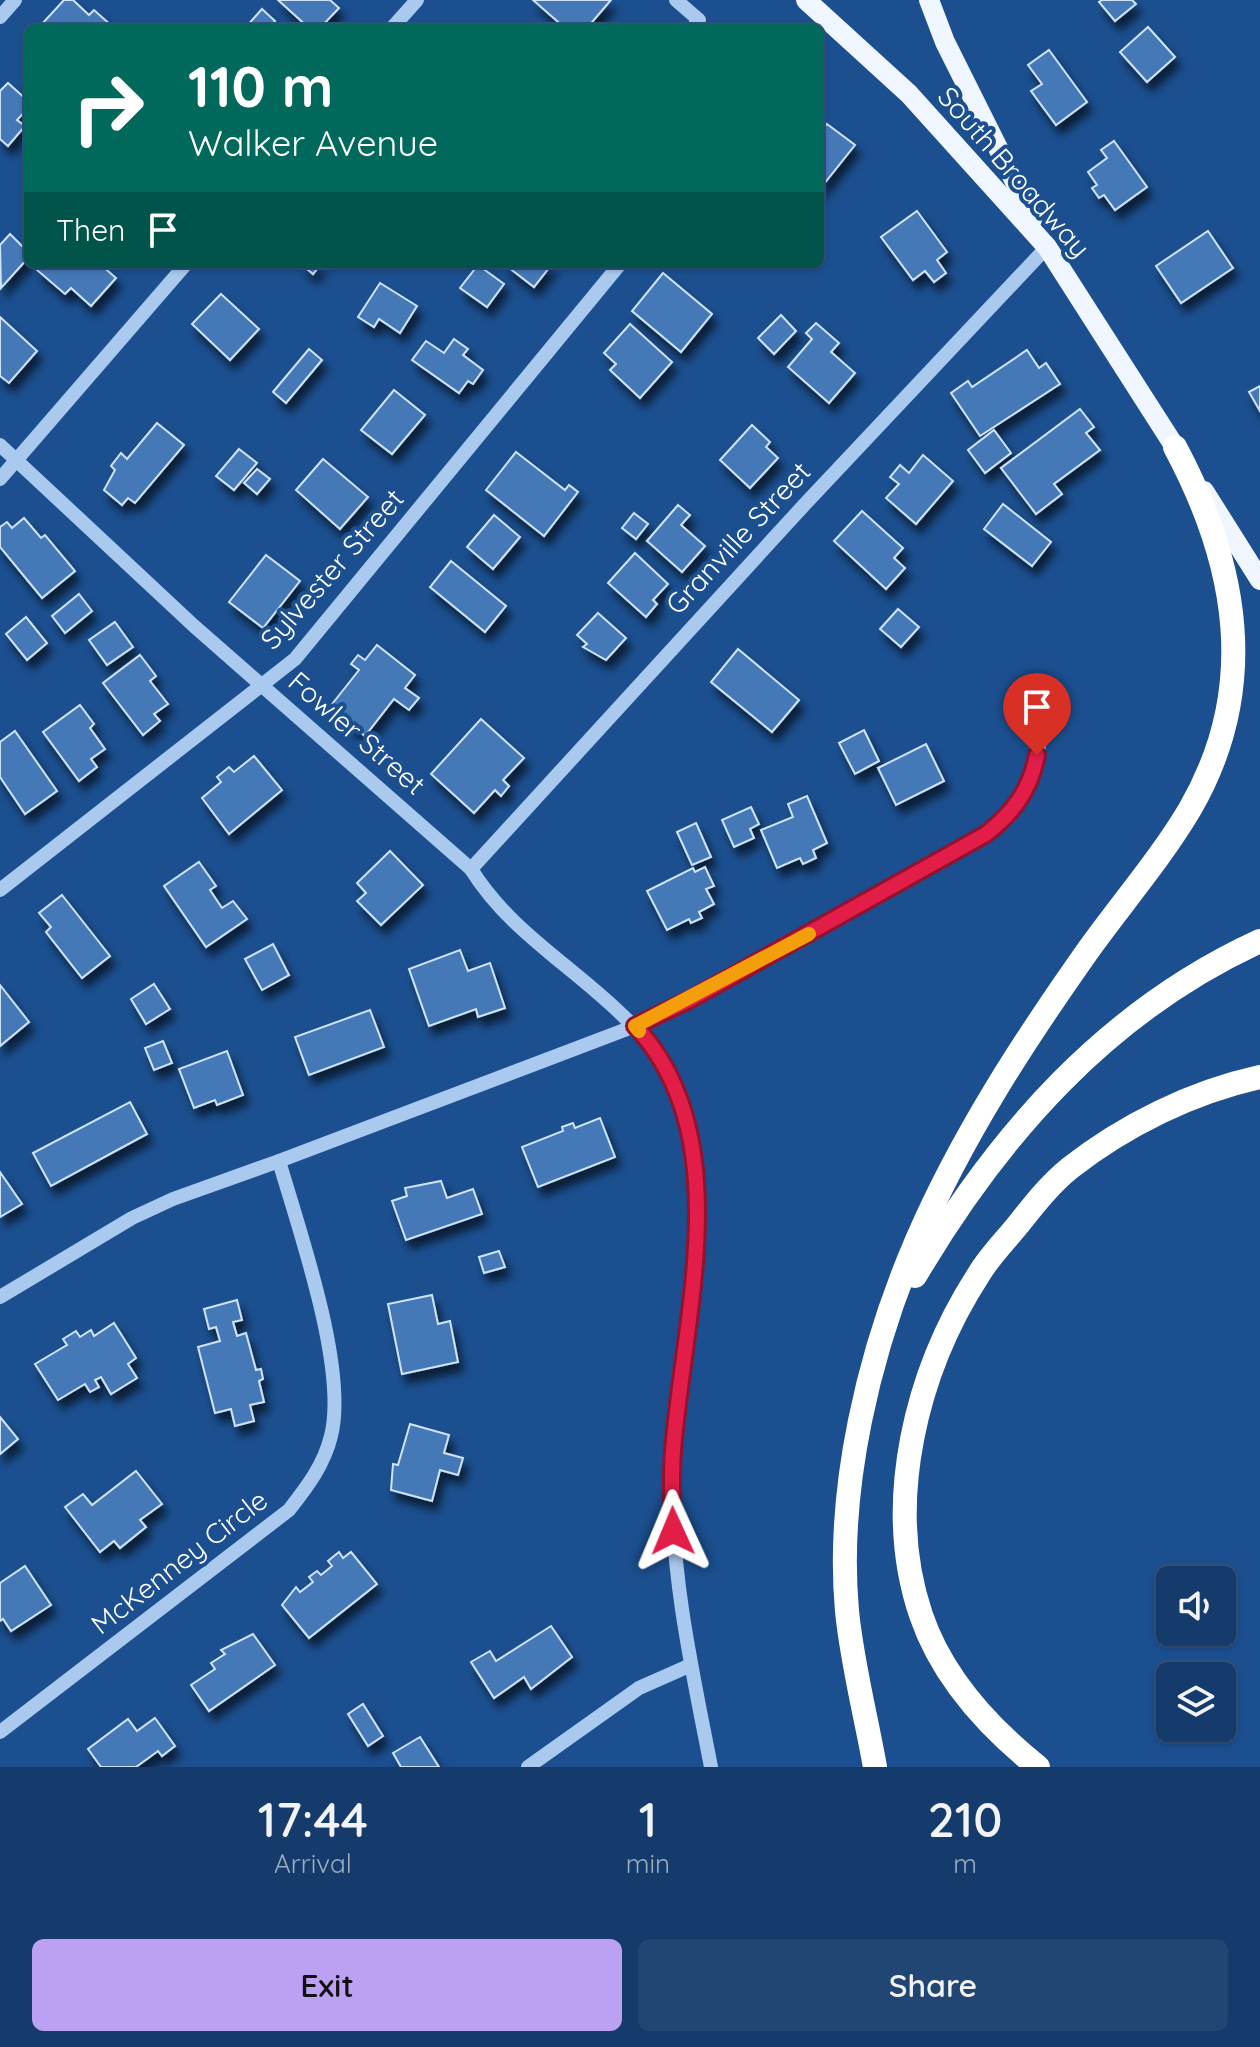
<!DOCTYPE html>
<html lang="en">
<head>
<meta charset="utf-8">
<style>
	:root { --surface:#143b6b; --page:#214673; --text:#f1f3f6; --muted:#9dadc1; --line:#33557e; --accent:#bca0f2 }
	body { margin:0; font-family:Quicksand,sans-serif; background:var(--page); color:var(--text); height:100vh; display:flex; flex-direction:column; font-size:30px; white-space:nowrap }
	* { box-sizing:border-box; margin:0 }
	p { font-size:26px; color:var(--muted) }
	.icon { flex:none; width:44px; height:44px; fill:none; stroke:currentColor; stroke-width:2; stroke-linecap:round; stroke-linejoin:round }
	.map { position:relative; height:1767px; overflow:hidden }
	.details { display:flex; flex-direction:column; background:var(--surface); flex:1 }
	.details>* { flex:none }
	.hud { position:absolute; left:24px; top:24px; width:800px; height:244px; border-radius:12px; box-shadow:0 2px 6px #0004,0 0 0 2px var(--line); background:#00695c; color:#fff; overflow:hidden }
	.tools { position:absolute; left:1156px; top:1566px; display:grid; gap:16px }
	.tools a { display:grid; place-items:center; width:80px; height:80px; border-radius:12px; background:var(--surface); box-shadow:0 2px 6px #0004,0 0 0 2px var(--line); font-size:40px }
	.pin { position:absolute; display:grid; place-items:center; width:68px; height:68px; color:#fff; margin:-82px -34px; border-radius:50% 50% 50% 0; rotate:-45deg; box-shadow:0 0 8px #0007 }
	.pin .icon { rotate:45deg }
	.me { position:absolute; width:88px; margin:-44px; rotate:359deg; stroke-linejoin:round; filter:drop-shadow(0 0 6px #0008) }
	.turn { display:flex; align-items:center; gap:28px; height:168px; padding:0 32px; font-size:36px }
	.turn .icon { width:104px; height:104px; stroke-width:2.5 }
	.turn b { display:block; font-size:56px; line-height:68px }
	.then { display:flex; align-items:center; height:76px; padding:0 32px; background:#0003; gap:16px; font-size:30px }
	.eta { display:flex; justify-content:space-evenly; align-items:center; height:136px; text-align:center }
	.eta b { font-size:48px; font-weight:600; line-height:56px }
	.primary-button { display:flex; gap:16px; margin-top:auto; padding:16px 32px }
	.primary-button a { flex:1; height:92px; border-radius:12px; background:var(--accent); color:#111; font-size:32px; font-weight:600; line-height:92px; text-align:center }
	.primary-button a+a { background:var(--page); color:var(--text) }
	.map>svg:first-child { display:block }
</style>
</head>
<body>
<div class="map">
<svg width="1260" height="1767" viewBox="0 0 1260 1767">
	<defs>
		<filter id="shadow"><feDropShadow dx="5" dy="9" stdDeviation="4" flood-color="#0009"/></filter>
	</defs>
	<rect width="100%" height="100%" fill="#1b4f8f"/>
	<g fill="#4478b7" stroke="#cfe3fa" stroke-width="2" filter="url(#shadow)">
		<path d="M64,0H73L89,15L94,10L112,26L44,28L41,25Z"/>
		<path d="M278,0H330L339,8L320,28H309Z"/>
		<path d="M533,0H611L587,28H565Z"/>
		<path d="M1102,0H1132L1136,4L1115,21L1099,2Z"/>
		<path d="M262,9L275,21L269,28H245Z"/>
		<path d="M1148,27L1175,57L1147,82L1120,52Z"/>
		<path d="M1049,50L1087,102L1056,125L1031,91L1042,84L1028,65Z"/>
		<path d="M8,83L28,101V108L17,120L25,126L8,146L0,139V91Z"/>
		<path d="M827,124L855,145L820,189V133Z"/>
		<path d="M1114,141L1147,187L1115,210L1104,195L1099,198L1092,188L1097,185L1088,172L1107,158L1101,150Z"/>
		<path d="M917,211L947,252L937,260L946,273L934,282L925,271L913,280L881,237Z"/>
		<path d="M1208,231L1233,268L1181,303L1156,266Z"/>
		<path d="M10,234L28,252V258L1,288L0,245Z"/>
		<path d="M42,264H100L116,278L91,306L71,288L65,294L37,270Z"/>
		<path d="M301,264H321L313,274Z"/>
		<path d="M504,264H552L534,287Z"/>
		<path d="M478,265L504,284L487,307L460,288Z"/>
		<path d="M663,273L712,314L681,352L632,311Z"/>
		<path d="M380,283L417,306L400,333L379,319L374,327L358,317Z"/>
		<path d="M221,294L259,329L230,360L192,324Z"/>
		<path d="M781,315L796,331L774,354L758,338Z"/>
		<path d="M0,317L37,351L9,383L0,376Z"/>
		<path d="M816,323L839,343L831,352L855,373L829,403L788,367L812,339L806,333Z"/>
		<path d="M630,324L672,362L640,398L610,370L616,364L604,353Z"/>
		<path d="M454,339L468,349L463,355L483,370L473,384L468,381L459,393L412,360L426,341L444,353Z"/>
		<path d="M309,349L322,360L286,403L273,392Z"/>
		<path d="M1027,350L1039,368L1046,363L1060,384L980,436L951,393L968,381L972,387Z"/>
		<path d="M1260,386V411L1249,392Z"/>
		<path d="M394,390L425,415L392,454L361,430Z"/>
		<path d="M1080,409L1094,427L1086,433L1100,450L1054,484L1062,494L1036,514L1001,468Z"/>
		<path d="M157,423L184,445L135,503L128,498L122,505L104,490L115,470L111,466L121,453L127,459Z"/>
		<path d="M752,425L770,442L766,447L778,458L750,488L720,460Z"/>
		<path d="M994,430L1011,453L985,473L968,450Z"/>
		<path d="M239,449L257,463L234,490L216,476Z"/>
		<path d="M516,452L565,490L569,485L578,492L544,536L486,490Z"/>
		<path d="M923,455L953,481L916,524L886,498L899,484L890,477L900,465L909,473Z"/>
		<path d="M323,459L368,497L340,529L296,490Z"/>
		<path d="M257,469L270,479L257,494L244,483Z"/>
		<path d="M1003,504L1051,542L1032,566L984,529Z"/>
		<path d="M678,505L690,515L681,525L705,546L682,572L647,541Z"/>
		<path d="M862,511L903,548L894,558L905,568L886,589L834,541Z"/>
		<path d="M634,513L648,524L636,539L622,528Z"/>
		<path d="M494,515L520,537L493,569L467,547Z"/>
		<path d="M24,518L41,538L45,535L75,571L42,598L0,547V527L7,522L12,528Z"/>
		<path d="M635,553L668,584L653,600L657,604L646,617L608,583Z"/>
		<path d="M266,555L300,581L263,628L229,602Z"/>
		<path d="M451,561L506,606L485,632L430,587Z"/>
		<path d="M79,594L92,611L65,633L52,616Z"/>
		<path d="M898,609L919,627L901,647L880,629Z"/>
		<path d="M598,613L626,638L606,660L583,647L587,644L577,635Z"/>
		<path d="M26,617L47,643L27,660L6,634Z"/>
		<path d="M115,622L133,647L107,665L89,640Z"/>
		<path d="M377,645L415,675L405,688L419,698L409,710L394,699L365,736L329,708L359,670L351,664L358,655L365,660Z"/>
		<path d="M738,649L799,700L772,732L711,682Z"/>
		<path d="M140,655L156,676L150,681L168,704L154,714L160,721L143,735L103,683Z"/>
		<path d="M80,705L94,724L90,728L105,749L91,759L97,767L79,781L43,732Z"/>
		<path d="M481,719L524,758L503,780L509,786L501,796L495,790L474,813L431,774Z"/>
		<path d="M864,730L879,761L855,774L839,743Z"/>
		<path d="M15,731L57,791L25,814L0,777V742Z"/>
		<path d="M926,744L944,781L896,805L878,768Z"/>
		<path d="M254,756L282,790L229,834L202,798L221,782L217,777L229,767L234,772Z"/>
		<path d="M807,796L827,843L813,850L816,858L803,864L800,858L777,868L761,830L793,817L788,804Z"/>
		<path d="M751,807L759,824L750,829L754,838L734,847L722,820Z"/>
		<path d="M696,823L711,857L692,865L677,832Z"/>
		<path d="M390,851L423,885L381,925L357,901L366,893L357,883Z"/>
		<path d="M199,862L216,886L210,890L222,908L233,901L247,919L206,947L164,886Z"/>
		<path d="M705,867L714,886L706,889L714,904L699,912L702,918L691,923L689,919L667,930L647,891L693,868L695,872Z"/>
		<path d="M62,895L110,956L82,978L46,932L51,927L39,913Z"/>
		<path d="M273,944L289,975L262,990L245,959Z"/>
		<path d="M460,950L468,971L490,963L505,1008L478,1017L476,1009L429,1026L409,969Z"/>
		<path d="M154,984L170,1009L146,1024L131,999Z"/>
		<path d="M0,985L29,1022L0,1046Z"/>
		<path d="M370,1010L384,1047L309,1075L295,1037Z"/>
		<path d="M163,1041L172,1063L154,1070L145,1048Z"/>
		<path d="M227,1051L243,1095L217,1105L215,1100L194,1108L179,1069Z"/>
		<path d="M130,1102L147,1134L51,1186L33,1153Z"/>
		<path d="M600,1118L615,1157L538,1187L522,1147L563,1131L562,1127L573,1123L575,1128Z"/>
		<path d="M0,1172L22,1204L0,1217Z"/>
		<path d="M441,1181L447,1198L473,1189L482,1214L406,1240L392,1201L407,1196L405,1188Z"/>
		<path d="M499,1251L505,1267L484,1273L479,1257Z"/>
		<path d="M432,1295L438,1324L450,1321L458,1362L402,1374L388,1304Z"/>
		<path d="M237,1300L242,1320L233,1322L237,1336L246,1333L256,1370L261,1369L263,1379L259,1381L264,1402L250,1405L254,1421L235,1426L231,1409L215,1413L198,1347L220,1341L216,1327L209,1329L204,1309Z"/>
		<path d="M114,1323L136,1358L128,1364L137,1378L111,1394L101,1377L95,1380L99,1387L90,1392L85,1384L58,1400L35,1364L67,1345L63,1339L76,1331L80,1337L91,1330L94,1336Z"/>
		<path d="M0,1417L18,1439L0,1454Z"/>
		<path d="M410,1424L449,1435L444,1453L463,1458L458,1475L440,1470L432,1501L391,1490L393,1464L398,1465Z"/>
		<path d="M136,1471L162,1504L140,1520L146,1527L120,1548L114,1541L100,1552L65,1507L83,1494L92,1505Z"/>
		<path d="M339,1552L343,1558L351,1552L377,1584L309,1638L282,1605L296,1587L300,1592L313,1582L309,1577L317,1571L321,1575L332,1566L328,1561Z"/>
		<path d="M25,1566L51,1605L11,1631L3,1619L0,1621V1583Z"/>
		<path d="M551,1626L572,1657L531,1689L524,1677L494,1698L471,1662L490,1651L496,1661Z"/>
		<path d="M253,1634L275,1665L209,1711L191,1685L215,1669L211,1663L225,1654L221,1650Z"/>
		<path d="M363,1704L383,1736L368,1746L348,1714Z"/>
		<path d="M155,1718L175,1746L162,1756L158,1751L136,1767H101L88,1749L128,1719L137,1731Z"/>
		<path d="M420,1737L439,1767H401L393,1753Z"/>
	</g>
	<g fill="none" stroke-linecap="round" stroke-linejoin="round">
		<g stroke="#a9c9ee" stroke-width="14">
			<path d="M676,0L699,20L693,28"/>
			<path d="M0,17L15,0"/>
			<path d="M392,28L417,0"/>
			<path d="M0,445L194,626L471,869C523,954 629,992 673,1083C730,1204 671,1360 672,1485C672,1581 693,1674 711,1767"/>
			<path d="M0,479L186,264"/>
			<path d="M471,869L805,504L1047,247"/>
			<path d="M0,890L295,659L620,264"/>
			<path d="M279,1161L635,1026L929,868L986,834L1016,806L1032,780L1042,731"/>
			<path d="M0,1297L132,1218L173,1199L279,1161C299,1230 348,1369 331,1436C324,1465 307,1487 289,1510L0,1732"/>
			<path d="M528,1767L639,1688L691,1665"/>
		</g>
		<g stroke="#f0f6ff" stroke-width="20">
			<path d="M806,0L909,94L1047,247L1182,458"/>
			<path d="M929,0L945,42L1033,218"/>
			<path d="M1204,491L1260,580"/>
		</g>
		<g stroke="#fff" stroke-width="24">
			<path d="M915,1276C999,1134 1107,1011 1260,941"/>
			<path d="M875,1767C866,1716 852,1663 847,1611C836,1489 869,1351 917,1240C962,1136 1024,1041 1089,949C1122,903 1161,858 1190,809C1260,688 1238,565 1175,447"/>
			<path d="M1038,1767C988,1727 942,1677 921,1615C883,1503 916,1371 979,1274C989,1257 1004,1242 1017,1226C1033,1206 1049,1185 1070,1168C1125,1125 1192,1092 1260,1077"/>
		</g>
	</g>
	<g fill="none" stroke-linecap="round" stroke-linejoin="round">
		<g stroke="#92132f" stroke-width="20">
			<path id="route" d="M673,1531C672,1504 671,1478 673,1451C683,1318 739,1136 635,1026L691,999L986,834C1014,812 1030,790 1037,755"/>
		</g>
		<use href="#route" stroke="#e11d48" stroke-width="14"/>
		<path stroke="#f59e0b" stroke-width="14" d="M639,1031L635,1026L809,934"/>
	</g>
	<g text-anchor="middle" stroke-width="8" stroke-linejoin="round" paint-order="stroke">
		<g font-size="28" fill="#fff" stroke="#1b4f8f">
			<text transform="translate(1014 172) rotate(49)" y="10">South Broadway</text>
			<text transform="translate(738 538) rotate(-47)" y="10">Granville Street</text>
			<text transform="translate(332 569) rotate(-49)" y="10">Sylvester Street</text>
			<text transform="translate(357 733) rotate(41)" y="10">Fowler Street</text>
			<text transform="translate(179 1562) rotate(-38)" y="10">McKenney Circle</text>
		</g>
	</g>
</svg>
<div class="tools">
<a><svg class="icon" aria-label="sound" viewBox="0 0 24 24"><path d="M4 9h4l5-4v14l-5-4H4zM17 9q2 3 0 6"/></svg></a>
<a><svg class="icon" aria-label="layers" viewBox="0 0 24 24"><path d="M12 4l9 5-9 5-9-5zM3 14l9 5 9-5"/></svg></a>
</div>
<div class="pin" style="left:1037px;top:755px;background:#d93025"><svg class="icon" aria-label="arrive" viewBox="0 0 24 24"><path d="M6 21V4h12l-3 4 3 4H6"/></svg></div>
<svg class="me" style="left:673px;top:1531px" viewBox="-20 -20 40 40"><path d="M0-17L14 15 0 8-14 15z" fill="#e11d48" stroke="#fff" stroke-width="4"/></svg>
<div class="hud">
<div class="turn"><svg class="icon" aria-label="right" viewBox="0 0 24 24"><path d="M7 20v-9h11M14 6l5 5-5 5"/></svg><div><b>110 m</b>Walker Avenue</div></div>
<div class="then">Then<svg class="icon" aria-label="arrive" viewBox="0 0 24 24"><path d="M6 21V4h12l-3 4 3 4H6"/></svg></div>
</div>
</div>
<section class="details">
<div class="eta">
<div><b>17:44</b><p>Arrival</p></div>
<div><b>1</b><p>min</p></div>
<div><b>210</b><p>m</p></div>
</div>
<div class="primary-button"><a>Exit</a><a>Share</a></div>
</section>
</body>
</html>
